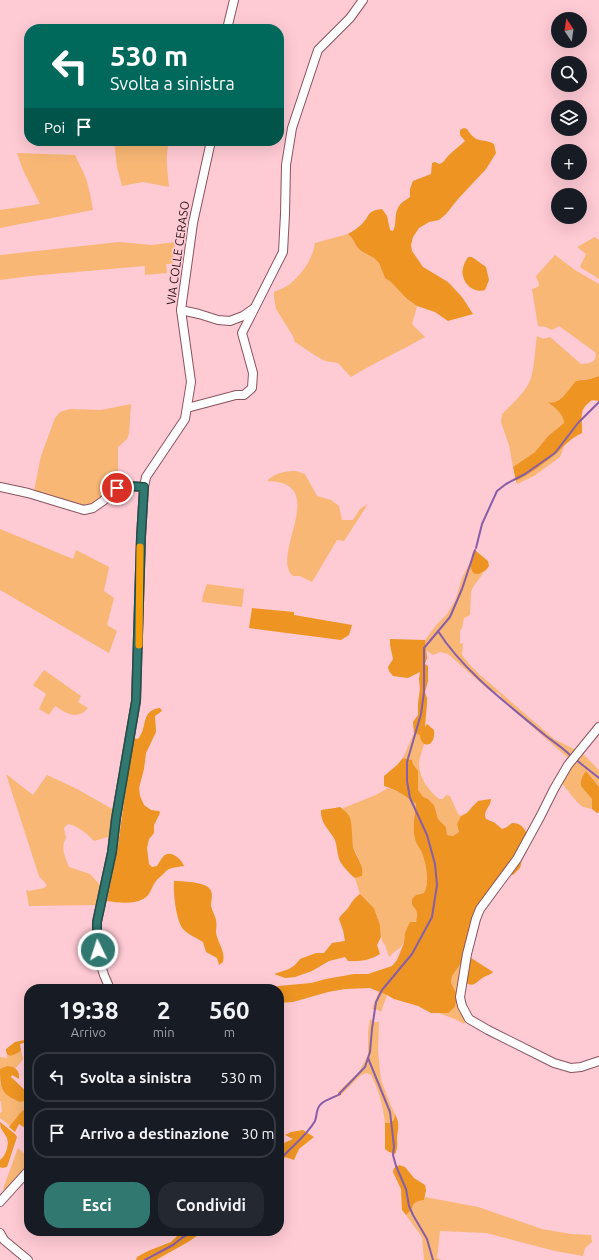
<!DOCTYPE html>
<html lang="it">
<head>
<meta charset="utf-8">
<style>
	:root { --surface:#171b24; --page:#242831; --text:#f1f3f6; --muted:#9ea1a6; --line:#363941; --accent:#317870 }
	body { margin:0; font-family:Ubuntu,sans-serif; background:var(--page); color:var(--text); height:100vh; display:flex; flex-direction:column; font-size:15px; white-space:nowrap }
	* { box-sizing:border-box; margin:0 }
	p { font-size:13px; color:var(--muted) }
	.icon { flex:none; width:22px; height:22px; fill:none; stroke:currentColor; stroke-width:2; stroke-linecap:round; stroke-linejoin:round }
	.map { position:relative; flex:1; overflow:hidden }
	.sheet { position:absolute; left:24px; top:984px; width:260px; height:252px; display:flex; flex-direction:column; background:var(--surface); border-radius:16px; box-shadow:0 4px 16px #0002 }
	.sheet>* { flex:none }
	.top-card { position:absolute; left:24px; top:24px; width:260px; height:122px; border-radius:16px; box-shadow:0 4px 16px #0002; background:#00695c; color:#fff; overflow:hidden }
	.needle { width:26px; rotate:347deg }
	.buttons { position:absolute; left:551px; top:12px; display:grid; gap:8px }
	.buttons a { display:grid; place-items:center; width:36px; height:36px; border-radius:50%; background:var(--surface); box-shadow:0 4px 16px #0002; font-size:20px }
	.pin { position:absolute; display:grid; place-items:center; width:34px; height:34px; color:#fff; margin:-17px; border:2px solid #fff; border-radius:50%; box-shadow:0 1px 4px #0007 }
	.me { position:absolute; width:44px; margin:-22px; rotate:356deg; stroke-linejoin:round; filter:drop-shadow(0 0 3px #0008) }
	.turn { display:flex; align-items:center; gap:14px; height:84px; padding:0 20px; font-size:18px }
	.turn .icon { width:52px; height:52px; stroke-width:2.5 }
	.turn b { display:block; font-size:28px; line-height:34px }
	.then { display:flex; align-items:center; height:38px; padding:0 20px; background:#0003; gap:8px; font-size:15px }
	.eta { display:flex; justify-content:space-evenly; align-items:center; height:68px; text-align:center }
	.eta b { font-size:24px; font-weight:700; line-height:28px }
	.cta { display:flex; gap:8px; margin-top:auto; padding:8px 20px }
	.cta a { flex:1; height:46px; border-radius:16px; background:var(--accent); color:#fff; font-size:16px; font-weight:700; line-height:46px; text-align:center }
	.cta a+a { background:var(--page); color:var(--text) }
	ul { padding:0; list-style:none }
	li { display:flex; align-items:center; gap:12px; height:50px; margin:0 8px 6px; padding:0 12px; border:2px solid var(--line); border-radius:16px }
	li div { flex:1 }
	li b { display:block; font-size:15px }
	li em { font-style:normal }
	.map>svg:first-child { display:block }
</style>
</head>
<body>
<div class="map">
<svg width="599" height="1260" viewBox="0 0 599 1260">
	<rect width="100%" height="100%" fill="#fecad4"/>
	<g fill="#f8b775">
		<path d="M114,141H170C164,154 168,173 169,187L143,182L122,186L117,167Z"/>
		<path d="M17,153L75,155L86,178L90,194L93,210L0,228V210L40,204L23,170Z"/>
		<path d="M348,234L352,238L357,247L361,251L374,258L379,263L385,278L391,282L406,298L417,306L412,324L425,337C401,351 375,362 351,377L338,363L325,361L316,356L295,342L293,336L276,309L274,297V292C280,289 287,287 291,283C303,273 313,258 315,243Z"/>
		<path d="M595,237L599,240V279L580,267L586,254L577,247Z"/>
		<path d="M119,242L152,245L175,242L173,264H166L167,273L145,275V266L30,276L0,280V255Z"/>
		<path d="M555,255L575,270L599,284V376L590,379H584L561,399L553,403L549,402C555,409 563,412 564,423L548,436L535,452L513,467L509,445L501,422L502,414C513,403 529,390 532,374C535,361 535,348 537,336C541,339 545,339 550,337L581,364C589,363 594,364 596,356L595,352L559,326L552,330L546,327L538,326L532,289L538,287L539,284L536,276Z"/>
		<path d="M131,404L129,434L127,439L118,447V484L116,488L86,508L34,491L41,456L55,418L60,412L70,409L101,410Z"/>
		<path d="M564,446L560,457L534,476L517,484L516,481L538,467Z"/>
		<path d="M296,471L305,474L317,496L331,500L339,506L342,520H353L360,509L368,504L344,541L337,540L312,582L300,576H293C269,555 332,482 267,481C275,473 285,471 296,471Z"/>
		<path d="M0,529L73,559L76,550L109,567L104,591L114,598L107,625L117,631L109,653L0,590Z"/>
		<path d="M470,563L471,568L480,574L484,572L473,587L471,592L470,615L464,618L462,628L460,631V644L463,643L462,655L469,664L479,674L554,739L576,750L568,758L501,699V696L498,693L490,691L448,654L440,652L433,655L426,650L425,640L437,624L447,614L455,601L462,578L467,568Z"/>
		<path d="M207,584L244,589L242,607L202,602L203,595Z"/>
		<path d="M44,670L81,696L78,702L88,708C77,721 66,713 55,706L49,715L39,709L46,694L33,685Z"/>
		<path d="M414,733L420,734L422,742L424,743C423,750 419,757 419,764C419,778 429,791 439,799H443L446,795L450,796L458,814L461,816L457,824L459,832L453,836L447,835L446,827L438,819L434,805L428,799L422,797L418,790V772L413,764L412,760L403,758Z"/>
		<path d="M582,753L599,770V787L586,771L589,794L592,799V809L583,807L577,802L560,781Z"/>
		<path d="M6,774L33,795L47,775L77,789L114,810L111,836L94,841C87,834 79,826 68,824L64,828L66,838C60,847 65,857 69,867L90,874L102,887L98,905L29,906L26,890L29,891L44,888L47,885L39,876Z"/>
		<path d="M388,788L404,794L416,804C415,815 412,827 415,839C416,844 420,848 422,853C426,864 430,882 424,893L416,895L412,905C426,918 413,922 406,932C404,935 406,941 403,944C400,949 393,952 389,957L385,945L382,941L380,925L374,908L360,894L355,878L362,876L361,864L354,849L343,808L376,795Z"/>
		<path d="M464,959L458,986L467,1019L464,1024L457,1020L439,1013H448L453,988L451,983L452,976Z"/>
		<path d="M379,991L387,995L381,1012L378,1010L372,1009Z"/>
		<path d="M370,1019L375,1022H379L378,1051L380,1071L381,1080L391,1106L395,1114L394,1120L390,1123H385C383,1105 379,1091 371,1075L367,1073L361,1075L339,1097L338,1092L359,1072L368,1055V1032Z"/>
		<path d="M21,1051L23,1059L16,1068C10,1065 6,1066 0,1069V1057L7,1058V1055C13,1057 17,1054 21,1051Z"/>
		<path d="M0,1083L3,1091L15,1100L29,1097L28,1093L29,1094V1105L21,1112L10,1126L0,1118V1113L2,1112L1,1101H0Z"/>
		<path d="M18,1148L29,1158V1162L3,1193L4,1186Z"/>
		<path d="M425,1197L478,1207L542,1229L571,1234L591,1235L592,1242L585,1248L583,1256L555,1251L486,1233L440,1231L437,1258L442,1260H424L422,1237L406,1215C415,1207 409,1202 424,1200Z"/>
	</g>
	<g fill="#ed9422">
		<path d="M464,128L467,129C477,145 481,137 494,144L496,153L486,169L458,199L446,214L439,220L429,222L419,228L413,237L411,245L412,251L423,267L448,282L462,297L473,314L448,321L435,312L417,306L406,298L391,282L385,278L379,263L374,258L361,251L357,247L352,238L348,234C353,231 358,228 362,224C371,215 366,211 382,209L387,216L390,230L393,231C397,224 394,215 398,208C400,203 406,200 410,197V189L413,181L431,174L432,163L435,162L439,164C444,163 445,159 449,155C454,150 460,146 465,141L460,135V130Z"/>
		<path d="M468,257H472L486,267L489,280L485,290C475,293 465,286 463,276C461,269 465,262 468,257Z"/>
		<path d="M599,376V401L592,400C577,411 583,417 582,433C571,438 566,444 558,452C545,463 531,473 516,481L513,467L535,452L548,436L564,423C563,413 555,408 548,402C561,405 568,390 576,381L590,379Z"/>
		<path d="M476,551L488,561L489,566C485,573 473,579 471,568C470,562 472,557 473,552Z"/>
		<path d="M252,608L294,612V615L352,625L349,635L341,640L249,628Z"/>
		<path d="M390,639L425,640L427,658L425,664L428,666V681L425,692L427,698V703L425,727L427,724L434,730C436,749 420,748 420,735L414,733L413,722L418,715V703L420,689L419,679L420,672L408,678L393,676L389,671L388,667L393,659L390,645Z"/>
		<path d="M160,708L162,711L155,716L156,732L146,753L144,769L139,788L140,796L144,805L151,810L159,811L160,813L154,825V833L149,839L147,848L149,864L152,867L157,866C159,863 162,857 165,855C172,850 182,860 184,866C179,867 174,867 169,869C166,870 163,875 160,877C153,883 154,885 150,892C143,906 120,903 107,901L118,845L133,738L138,739C148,728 140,710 160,708Z"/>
		<path d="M403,758L412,760L413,764L418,771V790L423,797L428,799L434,805L438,819L446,827L447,835L453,836L459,832L457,824L461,816L467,813L472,807L478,801L491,799C491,807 482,811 486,819L495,823L502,829L507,827L512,823C521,823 523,827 528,835L520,868L513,875L506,870L494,885L464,959L452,976L451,983L457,995L455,1007L448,1013H431L418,1006L394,999L387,995L370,988L345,989L328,992L293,1002L279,1003V989H272L278,986L311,983L326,979L354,974H368L392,966L397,960L404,943L405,933L410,922H416C418,914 418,911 412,905V899L416,895L424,893C430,882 426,864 422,853C420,848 416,844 415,839C412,827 415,815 416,804C406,796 397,790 384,786V776L397,765Z"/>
		<path d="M586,771L599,787V812L597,813L592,809V799L581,786V781L583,776Z"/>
		<path d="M340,807C344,810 348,813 350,818C353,828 351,840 354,850C358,860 364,865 362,876L355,878C350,875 341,864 339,859C337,852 337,846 335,840C329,829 320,823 321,810L335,808Z"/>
		<path d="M174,881C182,881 204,882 209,888C214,893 211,899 211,906C212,911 215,915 216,920C217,925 216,928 216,932C217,942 226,952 223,962L219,965L217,958L206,952L203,942C197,938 189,935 184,930C176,923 173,891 174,881Z"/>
		<path d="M360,894L374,908L380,925L381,937L377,945L380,954C369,961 360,961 348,961L345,957L329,961L312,971L295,977L285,978L274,974L289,969L295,965L300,959L316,953H324L332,943L345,941L343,930L339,919C341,914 345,912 348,908C353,901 352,900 360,894Z"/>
		<path d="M468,956L493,972C490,975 488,975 484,977C476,981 474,989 465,982Z"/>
		<path d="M29,1039V1044L27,1042L20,1044L21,1051C15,1055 6,1060 6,1049L15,1042Z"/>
		<path d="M7,1066C15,1066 20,1070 19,1079L12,1075L11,1077L28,1093L29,1097L27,1100L20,1102C1,1094 0,1089 0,1069Z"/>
		<path d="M29,1105V1128L28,1130L19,1124L15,1132L9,1127L21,1112Z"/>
		<path d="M395,1114C400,1124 398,1128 397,1137C397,1143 398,1149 395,1154L389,1152L385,1149V1123H390L394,1120Z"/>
		<path d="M0,1122L15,1134L17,1137L7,1167L2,1168L0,1167V1160C4,1157 5,1154 7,1149C11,1134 0,1134 0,1122Z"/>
		<path d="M303,1130L314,1137L299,1149L294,1160L285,1157L279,1168V1145L293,1139L285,1135L291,1132Z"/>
		<path d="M399,1165L405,1167L414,1178L425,1185L426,1190L424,1200C409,1202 416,1207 406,1215L402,1210L401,1189L393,1172L394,1168Z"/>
		<path d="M182,1231H204L188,1242L156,1260H136L137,1257L148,1251L171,1242Z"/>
	</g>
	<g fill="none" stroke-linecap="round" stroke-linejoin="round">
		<g stroke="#885ea8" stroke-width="2">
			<path d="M476,548L482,524L497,491L506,484L525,474L555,453L578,423L599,402"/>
			<path d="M438,631C463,671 510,706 546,736C554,742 563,748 570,755"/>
			<path d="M575,759L599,778"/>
			<path d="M368,1058L390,1112L394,1146L393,1155L396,1166L406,1189L409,1206L413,1215L427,1239L433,1260"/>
			<path d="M339,1094L365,1067L370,1052L372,1029L376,1002L382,990L412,954L432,917L437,885L435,864L427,835L410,798L407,781V762L421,714L424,692V648L450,617L462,589L475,550"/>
			<path d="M279,1161C290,1147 306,1137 315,1121C317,1116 316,1108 321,1104C325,1100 335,1097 340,1094"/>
			<path d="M145,1260L173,1245L183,1237L196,1231"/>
		</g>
		<g stroke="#8a535f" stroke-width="10">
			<g id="minor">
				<path d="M227,29L234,0"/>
				<path d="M181,310L199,314L218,320L230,321L243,316L253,309"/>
				<path d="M187,408L236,395H244L252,388L253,373L242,333L283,252L285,214L286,165L292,128L318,50L350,18L363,0"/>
				<path d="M0,487L28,493L84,510L93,508L103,501L117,488L127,486L144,487"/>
				<path d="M599,727L568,765L554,789L540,817L517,859L480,909L476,919L467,954L460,997L462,1006L469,1019L488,1030L554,1063L571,1068L581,1067L599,1061"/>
				<path d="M110,989L104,975L100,962L97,938V922L112,852L116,818L136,701L141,537L144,487L146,477L185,419L191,382L181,310L193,223L211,141"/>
				<path d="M0,1202L29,1170"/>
				<path d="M0,1233L4,1240L28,1260"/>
			</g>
		</g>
		<use href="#minor" stroke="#fff" stroke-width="8"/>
	</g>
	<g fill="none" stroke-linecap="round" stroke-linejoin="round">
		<g stroke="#204e49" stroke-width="10">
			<path id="route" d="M98,950L97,938V922L112,852L116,818L136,701L141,537L144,487L127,486L117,488"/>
		</g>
		<use href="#route" stroke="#317870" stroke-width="7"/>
		<path stroke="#f59e0b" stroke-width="7" d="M139,645L140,547"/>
	</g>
	<g text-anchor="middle" stroke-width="3.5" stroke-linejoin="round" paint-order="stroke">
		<g font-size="12" fill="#2a1419" stroke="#fecad4">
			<text transform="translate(178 253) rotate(-82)" y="4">VIA COLLE CERASO</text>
		</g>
	</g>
</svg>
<div class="buttons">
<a><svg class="needle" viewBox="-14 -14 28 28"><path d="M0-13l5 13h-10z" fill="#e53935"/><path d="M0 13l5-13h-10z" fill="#9ea1a6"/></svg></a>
<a><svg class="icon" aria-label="search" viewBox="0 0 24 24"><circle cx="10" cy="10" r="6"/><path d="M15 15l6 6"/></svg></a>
<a><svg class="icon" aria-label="layers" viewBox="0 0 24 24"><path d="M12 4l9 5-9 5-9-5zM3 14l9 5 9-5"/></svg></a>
<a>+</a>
<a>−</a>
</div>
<div class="pin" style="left:117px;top:488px;background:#d93025"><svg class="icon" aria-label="arrive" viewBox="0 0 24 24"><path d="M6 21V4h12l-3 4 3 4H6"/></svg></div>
<svg class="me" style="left:98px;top:950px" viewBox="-20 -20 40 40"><circle r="17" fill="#317870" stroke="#fff" stroke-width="3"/><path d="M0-11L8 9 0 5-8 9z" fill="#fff"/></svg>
<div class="top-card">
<div class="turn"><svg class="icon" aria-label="left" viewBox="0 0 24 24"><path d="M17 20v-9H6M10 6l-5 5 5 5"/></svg><div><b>530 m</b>Svolta a sinistra</div></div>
<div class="then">Poi<svg class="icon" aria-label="arrive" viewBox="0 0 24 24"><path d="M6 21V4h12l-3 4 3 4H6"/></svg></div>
</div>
<section class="sheet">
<div class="eta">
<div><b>19:38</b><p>Arrivo</p></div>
<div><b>2</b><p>min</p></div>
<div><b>560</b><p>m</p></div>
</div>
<ul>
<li><svg class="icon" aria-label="left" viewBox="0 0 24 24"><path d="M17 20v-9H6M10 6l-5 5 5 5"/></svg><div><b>Svolta a sinistra</b></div><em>530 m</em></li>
<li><svg class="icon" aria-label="arrive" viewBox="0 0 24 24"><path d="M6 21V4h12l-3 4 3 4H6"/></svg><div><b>Arrivo a destinazione</b></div><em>30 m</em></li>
</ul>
<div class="cta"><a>Esci</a><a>Condividi</a></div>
</section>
</div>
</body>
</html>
